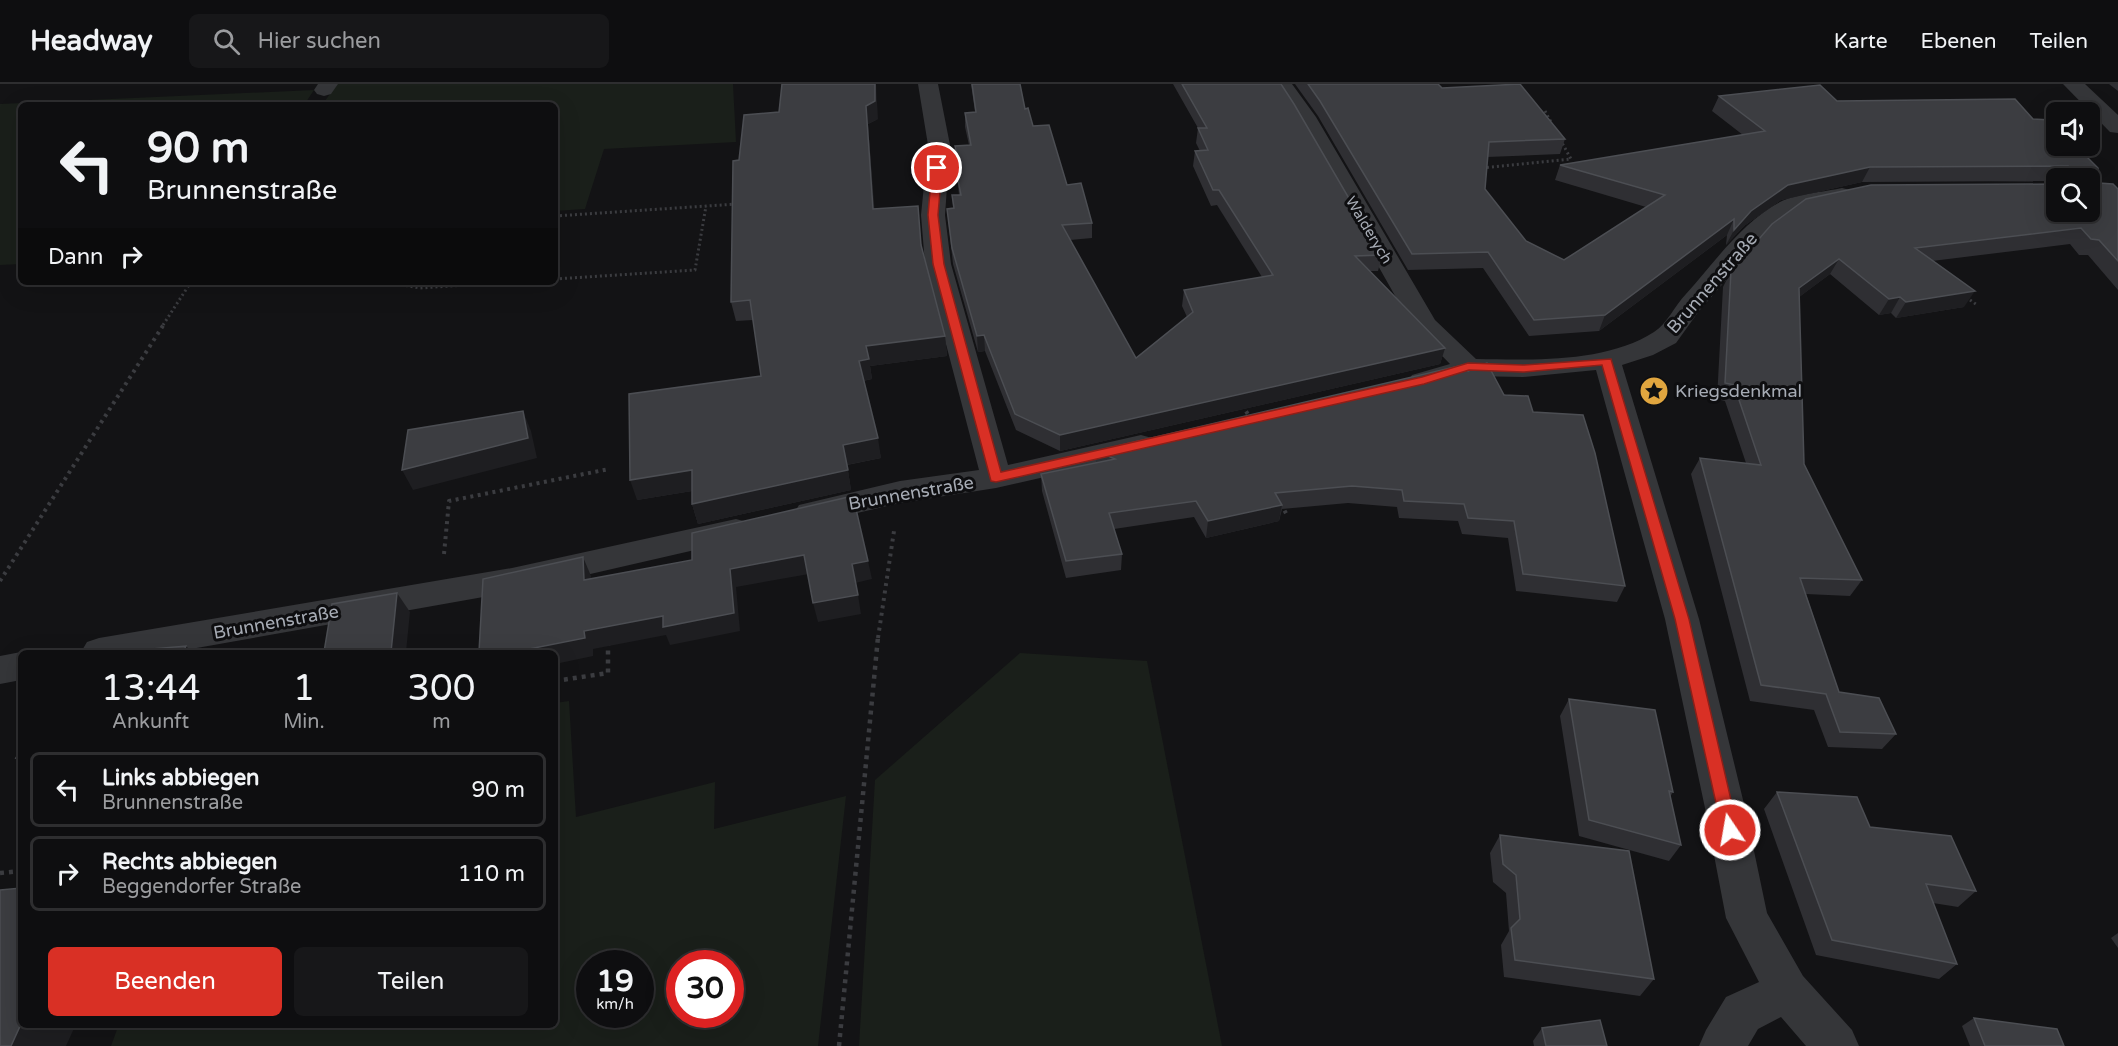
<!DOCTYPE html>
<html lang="de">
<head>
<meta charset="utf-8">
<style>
	:root { --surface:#0e0e10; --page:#171719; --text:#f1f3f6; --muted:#9b9c9f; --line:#2e2e30; --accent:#d93025 }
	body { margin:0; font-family:"Varela Round",sans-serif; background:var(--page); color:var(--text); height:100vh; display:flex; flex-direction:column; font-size:22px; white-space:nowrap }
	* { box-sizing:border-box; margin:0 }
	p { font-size:20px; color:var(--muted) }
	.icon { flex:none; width:33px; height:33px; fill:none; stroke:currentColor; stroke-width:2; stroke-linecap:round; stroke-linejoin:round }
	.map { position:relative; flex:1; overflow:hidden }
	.panel { position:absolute; left:18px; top:566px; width:540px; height:378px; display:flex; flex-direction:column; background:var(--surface); border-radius:9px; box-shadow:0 6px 24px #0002,0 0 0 2px var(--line) }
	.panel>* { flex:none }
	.top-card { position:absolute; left:18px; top:18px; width:540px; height:183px; border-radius:9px; box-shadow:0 6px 24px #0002,0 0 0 2px var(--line); background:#0e0e10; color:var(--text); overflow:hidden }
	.controls { position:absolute; left:2046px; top:18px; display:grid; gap:12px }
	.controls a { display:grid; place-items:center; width:54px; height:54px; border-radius:9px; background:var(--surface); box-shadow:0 6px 24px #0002,0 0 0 2px var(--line); font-size:30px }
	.speed { position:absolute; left:576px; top:866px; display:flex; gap:12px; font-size:30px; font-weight:700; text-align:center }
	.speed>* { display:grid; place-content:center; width:78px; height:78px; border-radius:50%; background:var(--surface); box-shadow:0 6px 24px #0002,0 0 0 2px var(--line); line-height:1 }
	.speed small { font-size:15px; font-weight:400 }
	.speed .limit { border:9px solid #d22; background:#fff; color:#111 }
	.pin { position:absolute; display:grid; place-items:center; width:51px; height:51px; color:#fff; margin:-26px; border:3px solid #fff; border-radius:50%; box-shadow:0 2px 6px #0007 }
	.me { position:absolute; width:66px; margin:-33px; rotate:348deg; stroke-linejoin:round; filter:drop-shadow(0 0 4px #0008) }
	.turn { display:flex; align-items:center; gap:21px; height:126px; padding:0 30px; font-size:27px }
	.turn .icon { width:78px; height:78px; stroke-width:2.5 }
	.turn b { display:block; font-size:42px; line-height:51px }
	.then { display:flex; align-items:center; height:57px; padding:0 30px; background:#0003; gap:12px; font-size:22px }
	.eta { display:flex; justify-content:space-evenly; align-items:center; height:102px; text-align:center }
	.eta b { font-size:36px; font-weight:600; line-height:42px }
	.primary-button { display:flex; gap:12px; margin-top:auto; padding:12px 30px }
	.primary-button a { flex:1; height:69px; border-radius:9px; background:var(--accent); color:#fff; font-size:24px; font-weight:600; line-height:69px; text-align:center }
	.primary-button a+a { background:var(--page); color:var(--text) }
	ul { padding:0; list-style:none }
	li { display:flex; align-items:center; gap:18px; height:75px; margin:0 12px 9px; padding:0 18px; border:3px solid var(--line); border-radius:9px }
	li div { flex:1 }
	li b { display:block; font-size:22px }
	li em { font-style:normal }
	header { display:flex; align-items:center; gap:36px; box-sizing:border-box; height:84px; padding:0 30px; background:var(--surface); border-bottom:2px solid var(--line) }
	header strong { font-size:28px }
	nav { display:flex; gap:33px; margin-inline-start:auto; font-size:21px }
	.search { width:420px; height:54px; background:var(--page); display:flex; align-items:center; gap:15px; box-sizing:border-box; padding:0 21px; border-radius:9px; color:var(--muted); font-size:22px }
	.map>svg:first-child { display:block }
</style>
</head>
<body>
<header>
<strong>Headway</strong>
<div class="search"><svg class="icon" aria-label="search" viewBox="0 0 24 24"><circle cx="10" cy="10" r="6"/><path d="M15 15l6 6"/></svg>Hier suchen</div>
<nav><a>Karte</a><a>Ebenen</a><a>Teilen</a></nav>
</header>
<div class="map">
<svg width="2118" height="962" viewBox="0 0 2118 962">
	<rect width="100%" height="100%" fill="#131315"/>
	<g fill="#1a1f1a" fill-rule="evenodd">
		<path d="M337,0H733L736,58L604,65L585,125L555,127V21H322Z"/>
		<path d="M314,6L304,21H21V180L0,181V20Z"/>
		<path d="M1020,569L1147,577L1222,962H859L875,696Z"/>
		<path d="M569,617L576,733L715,698L714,745L846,712L818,962H111L119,940H555V619ZM590,879H640V930H590ZM680,879H730V930H680Z"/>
	</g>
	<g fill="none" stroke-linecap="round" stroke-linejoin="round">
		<g stroke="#3b3c40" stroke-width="3" stroke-dasharray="2 3" stroke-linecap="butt">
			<path d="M1545,27L1552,40"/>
			<path d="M1482,84L1571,75L1561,57"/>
			<path d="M555,132L737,120"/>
			<path d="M555,195L695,186L706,122"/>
			<path d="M386,198L420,204L510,198"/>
			<path d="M1966,213L1977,221"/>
			<path d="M163,241L191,198"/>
		</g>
		<g stroke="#3b3c40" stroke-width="4" stroke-dasharray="3 4.5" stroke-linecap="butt">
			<path d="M1242,321L1251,335"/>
			<path d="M1281,420L1288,433"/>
			<path d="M444,470L449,417L609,385"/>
			<path d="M0,497L164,240"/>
			<path d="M878,554L894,447"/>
		</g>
		<g stroke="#3b3c40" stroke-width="4.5" stroke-dasharray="4 5" stroke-linecap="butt">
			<path d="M555,597L608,589V559"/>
			<path d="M0,789L21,787"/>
			<path d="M839,962L878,553"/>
		</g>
		<g fill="#353639" fill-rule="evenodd">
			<path d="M318,0H338L331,10L324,12L317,10L314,6Z"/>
			<path d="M918,0H938L950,61L945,131L951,180L1008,381L1141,351L1152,354L1156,361L1152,368L1141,371L996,404L900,419L810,440L799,437L794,429L799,421L900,397L979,386L925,180L921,131L928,61Z"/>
			<path d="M1272,0H1292L1316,33L1435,236L1476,275C1532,276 1606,279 1654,248C1667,240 1675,221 1686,210C1714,179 1742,138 1780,118C1796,110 1824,108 1842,104L1850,106L1854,111L1850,116L1797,128L1763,154L1699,227L1676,259L1653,271L1622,281L1699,535L1745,724L1767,829L1803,892L1852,946L1859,962H1806L1781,933L1758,945L1748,962H1699L1706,946L1726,913L1759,898L1726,834L1705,724L1665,535L1596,286L1523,293L1470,292L1422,306L1412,303L1408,297L1412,291L1450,280L1411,240L1294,33Z"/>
			<path d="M2063,0H2085L2118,31V49L2110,48Z"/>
			<path d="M736,435L747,438L752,446L747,454L512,508L174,568H81L87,558L99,554L512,484Z"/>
			<path d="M21,568V596L0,600V572Z"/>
		</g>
	</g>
	<g fill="#2f2f33">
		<path d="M971,0H1020L1025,25L1033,42L1067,101L1092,139V154L1070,156L1136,274L1187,233L1182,222L1184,206L1262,193L1217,121L1211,122L1193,82L1195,67H1200L1196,59L1198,44L1173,0H1281L1382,171L1378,187H1370L1445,264L1440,280L1060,367L1016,346L985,267L978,268L953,180L947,125L953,124L952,111H959L957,91H959L956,77L955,62L969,61L965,43V29L975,28Z"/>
		<path d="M1295,0H1438L1442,4L1565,55L1560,70L1487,73L1485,105L1526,157L1564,176L1646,123L1555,96L1560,81L1743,51L1712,27L1719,12L1837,17L2033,35L2099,99L2118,105V206L2088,171H2079L2070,160L1932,177L1964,223L1896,234L1891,229L1879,231L1830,190L1799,213L1804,380L1862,496L1850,512L1806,510L1839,608L1896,650L1882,665L1828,663L1814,626L1750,617L1691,390L1700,374L1746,379L1725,317L1717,315L1723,203L1731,187L2056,128L2090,94H2056V97L1862,98L1781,116L1744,142L1726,161L1727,151L1599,247L1529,252L1483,184L1408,186L1318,32Z"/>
		<path d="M2109,0H2118V7Z"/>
		<path d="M878,35L868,40L874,124L921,163L945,252L947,272L870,282L872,295L863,297L881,374L847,381L851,406L698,440L692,420V407L637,416L761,292L753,236L736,237L731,218L739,76Z"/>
		<path d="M1468,287L1533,328L1625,502L1617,518L1516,507L1508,454L1462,450L1458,437L1399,434L1397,423L1348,419L1282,425L1279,437L1206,454L1194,433L1114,445L1122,470L1121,486L1066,494L1042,407L1041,390L1096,379V367Z"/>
		<path d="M1569,615L1673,708L1670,713L1681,761L1669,777L1579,752L1560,632Z"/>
		<path d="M1777,708L1870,743L1976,807L1958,823L1933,819L1957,880L1939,895L1816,871L1764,725Z"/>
		<path d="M1500,751L1654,895L1640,912L1504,893L1501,861L1509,847L1506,809L1493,798L1490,769Z"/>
		<path d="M2118,849V864L2111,854Z"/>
		<path d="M1974,934L2064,962H1970L1962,942Z"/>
		<path d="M1542,944L1607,962H1534L1533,957Z"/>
	</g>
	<g fill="#1e1e21">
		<path d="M875,0H876L878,35L868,40L876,144L873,125L866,22Z"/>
		<path d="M1870,83L1862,98L1781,116L1744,142L1726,161L1734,146L1751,127L1788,101Z"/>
		<path d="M1734,135L1727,151L1599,247L1605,231Z"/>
		<path d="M1839,175L1830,190L1790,220L1799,204Z"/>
		<path d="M1975,207L1964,223L1896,234L1906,218Z"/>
		<path d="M1900,213L1891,229L1879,231L1889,215Z"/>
		<path d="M984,251L985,267L978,268L977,252Z"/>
		<path d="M945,252L947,272L870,282L872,295L862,297L859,277L866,262Z"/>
		<path d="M1445,264L1440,280L1060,367V351Z"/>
		<path d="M523,327L531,347L537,374L413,406L402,386Z"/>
		<path d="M878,354L881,374L846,381L843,361Z"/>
		<path d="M692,386L698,406L637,416L630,396Z"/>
		<path d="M848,386L851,406L698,440L692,420Z"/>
		<path d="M1282,421L1279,437L1206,454L1208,437Z"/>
		<path d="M804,471L809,490L736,503L740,547L670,561L666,551L593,565V572L555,580V568H514L584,547L663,532L730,485Z"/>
		<path d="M583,473L591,492L592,515L584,496Z"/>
		<path d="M868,477L872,495L855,499L852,480Z"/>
		<path d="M397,509L410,528L406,568H391Z"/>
		<path d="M858,511L861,530L818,538L813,519Z"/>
		<path d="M186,562L192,568H183Z"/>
		<path d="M21,940H76L66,962H11Z"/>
	</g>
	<g fill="#3c3d41" stroke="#4c4e53" stroke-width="1.5">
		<path d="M782,0H875V17L866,22L873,125L918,122L921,161L945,252L866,262L869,275L859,277L878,354L843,361L848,386L692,420V386L630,396L629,310L761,292L750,216L731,218L733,77L739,76L744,31L779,28Z"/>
		<path d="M972,0H1020L1025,25L1028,24L1033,42L1049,41L1067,101L1081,99L1092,139L1062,141L1136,274L1193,228L1184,206L1273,191L1219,106H1213L1195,67L1208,66L1198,44H1207L1182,0H1281L1294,20L1382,171L1355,172L1445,264L1060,351L1015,330L984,251L977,252L952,164L947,125L954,124L952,111H961L957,91L961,90L955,62L971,61L965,29L976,28Z"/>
		<path d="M1308,0H1438L1442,4L1520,0L1565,55L1489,58L1485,105L1526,157L1564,176L1665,111L1560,81L1765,47L1719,12L1820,1L1837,17L2015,15L2033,35L2051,36L2056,42V62H2076L2098,84L2099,99L2113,100L2118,105V177L2099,156L2091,155L2081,144L1915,164L1975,207L1906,218L1900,213L1889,215L1839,175L1799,204L1804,380L1862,496L1800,494L1839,608L1879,614L1896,650L1840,648L1826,610L1761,601L1700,374L1761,381L1734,301L1725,299L1731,187L1772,140L1806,115L1871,101L2056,100V128H2090V94H2068V82L1870,83L1788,101L1751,127L1734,146V135L1605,231L1534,236L1488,168L1412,170L1320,17Z"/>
		<path d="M1487,279L1504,311L1528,312L1533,328L1583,331L1595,369L1625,502L1523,490L1514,437L1468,434L1464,420L1404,417L1402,406L1352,402L1275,409L1282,421L1208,437L1196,417L1109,429L1122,470L1066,477L1041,390L1115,375L1096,367L1463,281L1468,287Z"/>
		<path d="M523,327L528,354L402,386L408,346Z"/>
		<path d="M853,412L868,477L852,480L858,511L813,519L804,471L730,485L734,529L663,543V532L584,547L585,554L514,568H479L483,495L583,473L584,496L692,476V449Z"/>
		<path d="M397,509L391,568H324L332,520Z"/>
		<path d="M186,562L183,568H116Z"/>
		<path d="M1569,615L1655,626L1673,708L1669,707L1681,761L1589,736Z"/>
		<path d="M21,665V673L16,674Z"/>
		<path d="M1777,708L1857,713L1870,743L1951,752L1976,807L1926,800L1957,880L1832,856Z"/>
		<path d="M1500,751L1629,767L1654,895L1515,876L1511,844L1520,835L1516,791L1503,780Z"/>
		<path d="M21,804V940L11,962H0V806Z"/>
		<path d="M1974,934L2057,945L2064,962H1985Z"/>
		<path d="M1600,936L1607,962H1546L1542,944Z"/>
	</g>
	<path fill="#d93025" stroke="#8d1f18" stroke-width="1.5" d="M937,81L942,84L938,131L944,180L1001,388L1422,293L1468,279L1523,281L1611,275L1689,535L1738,746L1736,751L1730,753L1724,751L1722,746L1675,535L1602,281L1523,288L1469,286L1424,300L996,398L991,397L933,180L928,131L932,84Z"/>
	<defs>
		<g id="sight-disc" transform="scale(1.5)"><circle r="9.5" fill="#e1a63f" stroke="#0e0e10"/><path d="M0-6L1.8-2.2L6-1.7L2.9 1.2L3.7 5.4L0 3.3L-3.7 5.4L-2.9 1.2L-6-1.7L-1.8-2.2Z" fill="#111"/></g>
	</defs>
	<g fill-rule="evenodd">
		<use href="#sight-disc" x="1654" y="307"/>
	</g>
	<g text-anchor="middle" stroke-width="6" stroke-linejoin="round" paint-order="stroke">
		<g font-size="15" fill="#a6abb4" stroke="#0e0e10">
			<text transform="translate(1369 146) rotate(59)" y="5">Walderych</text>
		</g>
		<g font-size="18" fill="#a6abb4" stroke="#0e0e10">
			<text transform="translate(1712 199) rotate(-49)" y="6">Brunnenstraße</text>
			<text transform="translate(911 409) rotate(-10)" y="6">Brunnenstraße</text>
			<text transform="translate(276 538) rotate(-10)" y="6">Brunnenstraße</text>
		</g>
		<g font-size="18" fill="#a6abb4" stroke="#0e0e10" text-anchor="start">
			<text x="1675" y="313">Kriegsdenkmal</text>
		</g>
	</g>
</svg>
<div class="controls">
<a><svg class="icon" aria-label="sound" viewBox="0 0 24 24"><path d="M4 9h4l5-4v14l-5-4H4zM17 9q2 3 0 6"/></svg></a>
<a><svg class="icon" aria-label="search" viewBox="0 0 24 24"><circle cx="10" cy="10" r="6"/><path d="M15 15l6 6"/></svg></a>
</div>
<div class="speed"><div>19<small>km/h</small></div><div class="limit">30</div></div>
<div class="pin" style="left:937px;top:84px;background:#d93025"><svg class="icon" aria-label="arrive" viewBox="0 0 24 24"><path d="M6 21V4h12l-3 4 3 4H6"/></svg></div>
<svg class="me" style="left:1730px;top:746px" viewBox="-20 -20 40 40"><circle r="17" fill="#d93025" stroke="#fff" stroke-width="3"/><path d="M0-11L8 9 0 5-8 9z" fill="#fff"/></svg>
<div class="top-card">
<div class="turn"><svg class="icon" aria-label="left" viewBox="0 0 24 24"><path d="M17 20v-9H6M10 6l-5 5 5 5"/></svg><div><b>90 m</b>Brunnenstraße</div></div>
<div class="then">Dann<svg class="icon" aria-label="right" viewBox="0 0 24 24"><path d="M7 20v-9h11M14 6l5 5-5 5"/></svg></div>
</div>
<section class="panel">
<div class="eta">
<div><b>13:44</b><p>Ankunft</p></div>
<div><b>1</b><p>Min.</p></div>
<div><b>300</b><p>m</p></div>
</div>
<ul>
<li><svg class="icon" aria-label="left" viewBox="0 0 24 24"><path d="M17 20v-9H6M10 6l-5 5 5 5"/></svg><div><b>Links abbiegen</b><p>Brunnenstraße</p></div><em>90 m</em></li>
<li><svg class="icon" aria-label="right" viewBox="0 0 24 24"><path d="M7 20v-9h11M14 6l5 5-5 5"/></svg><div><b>Rechts abbiegen</b><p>Beggendorfer Straße</p></div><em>110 m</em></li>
</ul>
<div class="primary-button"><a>Beenden</a><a>Teilen</a></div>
</section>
</div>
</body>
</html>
